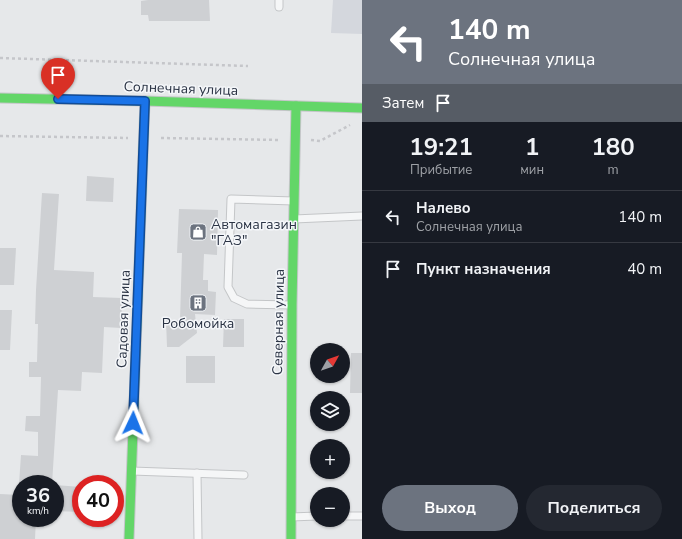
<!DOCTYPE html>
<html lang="ru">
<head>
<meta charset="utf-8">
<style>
	:root { --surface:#171b24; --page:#242831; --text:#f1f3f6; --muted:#9ea1a6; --line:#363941; --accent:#6c737f }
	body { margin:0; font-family:"Nunito Sans",sans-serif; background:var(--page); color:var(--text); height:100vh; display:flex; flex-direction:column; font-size:15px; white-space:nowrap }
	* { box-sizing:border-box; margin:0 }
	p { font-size:13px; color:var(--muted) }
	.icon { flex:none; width:22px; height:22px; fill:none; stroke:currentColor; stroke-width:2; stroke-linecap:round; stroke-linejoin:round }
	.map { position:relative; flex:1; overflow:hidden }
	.sheet { display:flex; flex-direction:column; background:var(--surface); width:320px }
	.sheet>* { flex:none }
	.hud { background:#6c737f; color:#fff; overflow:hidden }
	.needle { width:26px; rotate:50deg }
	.fabs { position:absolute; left:310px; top:343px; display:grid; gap:8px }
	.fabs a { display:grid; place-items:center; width:40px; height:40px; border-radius:50%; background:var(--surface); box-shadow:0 1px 3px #0004; font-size:20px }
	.speed { position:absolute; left:12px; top:475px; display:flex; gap:8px; font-size:20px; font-weight:700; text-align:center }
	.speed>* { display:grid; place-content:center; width:52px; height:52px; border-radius:50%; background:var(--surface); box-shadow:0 1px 3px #0004; line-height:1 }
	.speed small { font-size:10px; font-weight:400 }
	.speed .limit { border:6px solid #d22; background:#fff; color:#111 }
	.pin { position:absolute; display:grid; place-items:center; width:34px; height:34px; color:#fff; margin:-41px -17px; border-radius:50% 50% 50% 0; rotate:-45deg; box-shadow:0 0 4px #0007 }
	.pin .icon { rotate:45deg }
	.me { position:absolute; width:44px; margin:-22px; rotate:2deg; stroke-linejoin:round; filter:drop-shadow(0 0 3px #0008) }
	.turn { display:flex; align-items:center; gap:14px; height:84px; padding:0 20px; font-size:18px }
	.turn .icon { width:52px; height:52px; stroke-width:2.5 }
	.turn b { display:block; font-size:28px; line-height:34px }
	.then { display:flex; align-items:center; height:38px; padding:0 20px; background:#0003; gap:8px; font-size:15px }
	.eta { display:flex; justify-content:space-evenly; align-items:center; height:68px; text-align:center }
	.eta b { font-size:24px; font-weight:700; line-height:28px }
	.action { display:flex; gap:8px; margin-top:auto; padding:8px 20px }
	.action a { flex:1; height:46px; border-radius:24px; background:var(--accent); color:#fff; font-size:16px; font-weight:700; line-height:46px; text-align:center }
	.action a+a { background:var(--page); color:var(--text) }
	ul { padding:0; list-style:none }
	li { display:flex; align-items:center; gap:12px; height:52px; padding:0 20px; border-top:1px solid var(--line) }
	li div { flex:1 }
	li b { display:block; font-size:15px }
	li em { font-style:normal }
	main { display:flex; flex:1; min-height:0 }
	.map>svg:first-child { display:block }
</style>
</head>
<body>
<main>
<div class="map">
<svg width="362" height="539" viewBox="0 0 362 539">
	<rect width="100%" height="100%" fill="#e6e8ea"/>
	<path fill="#d4d7dd" d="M333,0H362V34L331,33Z"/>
	<g fill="#ced0d3">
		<path d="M148,0H209L210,21H149L148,15H141V1Z"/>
		<path d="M87,176L114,178L113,202L86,201Z"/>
		<path d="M42,193L59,194L54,270L94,272L93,297L122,298L121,328L104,327L102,373L82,372L81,391L58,390L52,484H19L21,455L38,456V432L25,431L26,416H40L41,377H29V362H37L38,324H35L36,290Z"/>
		<path d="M179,209L218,210L217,255L204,254L203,280H208V291L216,292L215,315L195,314L197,333L179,347H167L166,320H180L182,253H177Z"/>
		<path d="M0,248H16L14,285H0Z"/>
		<path d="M0,310H12L10,350H0Z"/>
		<path d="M224,319H244V347H223Z"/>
		<path d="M351,353H362V393H350Z"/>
		<rect x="186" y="356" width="29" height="27"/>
		<path d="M55,485L81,487V512L55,511Z"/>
		<path d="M0,494L21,495V518H36L35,539H0Z"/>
	</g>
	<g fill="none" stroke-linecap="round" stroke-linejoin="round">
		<g stroke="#c4c6c8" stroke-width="9">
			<g id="lane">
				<path d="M279,7V0"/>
				<path d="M294,219L362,216"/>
				<path d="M292,305L247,304L234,298L228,287L231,199L294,201"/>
				<path d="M132,471L244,475"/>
				<path d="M197,473L198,539"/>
				<path d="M343,516H362"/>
				<path d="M291,517L317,516"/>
			</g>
		</g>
		<g stroke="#c4c6c8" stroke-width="11">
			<g id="fast">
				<path d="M0,98L145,101L362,108"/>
				<path d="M129,539L145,101"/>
				<path d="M291,539L292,305L296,106"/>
			</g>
		</g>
		<g stroke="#c5c6ca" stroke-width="2.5" stroke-dasharray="3 3" stroke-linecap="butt">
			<path d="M0,58L248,66"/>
			<path d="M0,136L128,138"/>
			<path d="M161,138L280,140"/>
			<path d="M311,140L320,141L350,125"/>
		</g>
		<use href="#lane" stroke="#f5f6f7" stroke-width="7"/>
		<use href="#fast" stroke="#63d668" stroke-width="9"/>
	</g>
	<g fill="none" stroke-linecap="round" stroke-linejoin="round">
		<g stroke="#114b97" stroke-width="10">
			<path id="route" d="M58,99L145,101L133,423"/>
		</g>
		<use href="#route" stroke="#1a73e8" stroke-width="7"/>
	</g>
	<defs>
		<g id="shop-square" transform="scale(0.9)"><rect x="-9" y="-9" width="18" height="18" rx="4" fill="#6c737f" stroke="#f4f6f9"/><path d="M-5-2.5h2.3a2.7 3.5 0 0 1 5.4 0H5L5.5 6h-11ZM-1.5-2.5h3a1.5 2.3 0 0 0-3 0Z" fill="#fff"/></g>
		<g id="building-square" transform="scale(0.9)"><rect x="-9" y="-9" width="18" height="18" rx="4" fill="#6c737f" stroke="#f4f6f9"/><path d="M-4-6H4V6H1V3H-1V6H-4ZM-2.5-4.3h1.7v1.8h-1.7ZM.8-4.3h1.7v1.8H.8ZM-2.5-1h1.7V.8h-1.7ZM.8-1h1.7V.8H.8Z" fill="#fff"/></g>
	</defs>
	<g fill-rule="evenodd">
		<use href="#shop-square" x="198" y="232"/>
		<use href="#building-square" x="198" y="303"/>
	</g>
	<g text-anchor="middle" stroke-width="3" stroke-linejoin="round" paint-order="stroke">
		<g font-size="14" fill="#2b3445" stroke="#f4f6f9">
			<text transform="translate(181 88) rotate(2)" y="5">Солнечная улица</text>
			<text transform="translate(123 319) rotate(-88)" y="5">Садовая улица</text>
			<text transform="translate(278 322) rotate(-89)" y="5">Северная улица</text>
		</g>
		<g font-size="14" fill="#2b3445" stroke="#f4f6f9" text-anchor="start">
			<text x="211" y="229">Автомагазин<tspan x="211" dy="16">"ГАЗ"</tspan></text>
			<text x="198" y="328" text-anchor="middle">Робомойка</text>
		</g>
	</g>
</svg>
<div class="fabs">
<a><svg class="needle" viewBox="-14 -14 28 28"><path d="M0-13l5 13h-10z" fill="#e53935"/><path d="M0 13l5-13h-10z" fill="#9ea1a6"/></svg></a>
<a><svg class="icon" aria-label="layers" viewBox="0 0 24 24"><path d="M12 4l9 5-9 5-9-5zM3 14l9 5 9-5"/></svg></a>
<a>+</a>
<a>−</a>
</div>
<div class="speed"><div>36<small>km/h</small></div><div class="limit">40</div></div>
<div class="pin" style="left:58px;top:99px;background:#d93025"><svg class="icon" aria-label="arrive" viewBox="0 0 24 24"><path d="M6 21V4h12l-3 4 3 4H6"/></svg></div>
<svg class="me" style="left:133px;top:423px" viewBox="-20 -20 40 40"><path d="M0-17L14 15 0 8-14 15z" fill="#1a73e8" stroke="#fff" stroke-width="4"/></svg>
</div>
<section class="sheet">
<div class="hud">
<div class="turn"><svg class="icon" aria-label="left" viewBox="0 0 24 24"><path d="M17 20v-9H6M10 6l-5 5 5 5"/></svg><div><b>140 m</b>Солнечная улица</div></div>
<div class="then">Затем<svg class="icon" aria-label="arrive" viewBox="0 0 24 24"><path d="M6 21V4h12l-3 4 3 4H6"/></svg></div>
</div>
<div class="eta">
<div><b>19:21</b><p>Прибытие</p></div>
<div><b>1</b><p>мин</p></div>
<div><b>180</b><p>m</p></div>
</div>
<ul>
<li><svg class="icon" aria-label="left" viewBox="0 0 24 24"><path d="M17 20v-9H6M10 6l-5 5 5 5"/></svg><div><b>Налево</b><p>Солнечная улица</p></div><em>140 m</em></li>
<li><svg class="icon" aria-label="arrive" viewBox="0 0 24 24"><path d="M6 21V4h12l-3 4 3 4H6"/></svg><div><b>Пункт назначения</b></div><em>40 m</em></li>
</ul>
<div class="action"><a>Выход</a><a>Поделиться</a></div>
</section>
</main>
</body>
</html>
